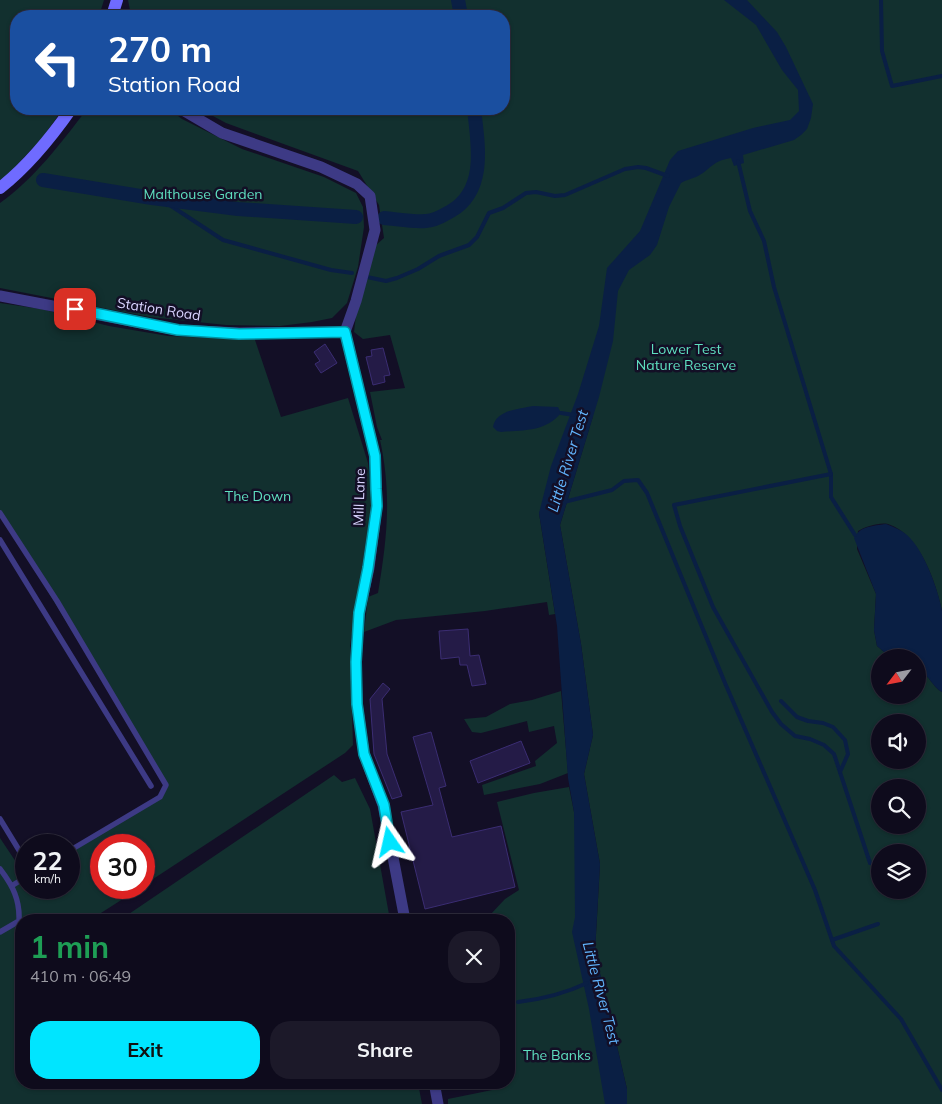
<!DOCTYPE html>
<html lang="en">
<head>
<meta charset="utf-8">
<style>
	:root { --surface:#0e0b1c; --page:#1c1929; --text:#f1f3f6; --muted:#9b9ba3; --line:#2e2b3b; --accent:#00e5ff }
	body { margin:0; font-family:Mulish,sans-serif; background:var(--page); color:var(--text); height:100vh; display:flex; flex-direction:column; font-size:19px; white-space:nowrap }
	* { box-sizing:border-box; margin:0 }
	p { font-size:16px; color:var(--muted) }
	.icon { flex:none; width:28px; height:28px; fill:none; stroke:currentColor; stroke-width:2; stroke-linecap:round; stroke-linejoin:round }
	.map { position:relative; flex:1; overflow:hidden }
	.side { position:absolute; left:15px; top:914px; width:500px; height:175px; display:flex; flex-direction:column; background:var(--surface); border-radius:20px; box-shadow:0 1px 4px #0004,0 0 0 1px var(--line) }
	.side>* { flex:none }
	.banner { position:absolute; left:10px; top:10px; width:500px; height:105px; border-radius:20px; box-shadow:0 1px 4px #0004,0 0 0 1px var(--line); background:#1a4fa0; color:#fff; overflow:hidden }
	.needle { width:32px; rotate:238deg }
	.fabs { position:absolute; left:871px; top:649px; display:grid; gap:10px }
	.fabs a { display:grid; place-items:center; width:55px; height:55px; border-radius:50%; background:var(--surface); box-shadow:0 1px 4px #0004,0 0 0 1px var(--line); font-size:25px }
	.speed { position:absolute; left:15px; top:834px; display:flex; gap:10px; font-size:25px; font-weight:700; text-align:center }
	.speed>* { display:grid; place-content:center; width:65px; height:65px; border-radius:50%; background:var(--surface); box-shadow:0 1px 4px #0004,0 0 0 1px var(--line); line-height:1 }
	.speed small { font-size:12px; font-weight:400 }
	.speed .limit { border:8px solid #d22; background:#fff; color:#111 }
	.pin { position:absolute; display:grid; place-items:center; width:42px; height:42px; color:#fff; margin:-21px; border-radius:10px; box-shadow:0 2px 8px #0006 }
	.me { position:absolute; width:55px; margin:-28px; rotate:349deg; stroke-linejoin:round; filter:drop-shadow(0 0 4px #0008) }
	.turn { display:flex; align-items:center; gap:18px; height:105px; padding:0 15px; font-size:22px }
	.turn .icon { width:65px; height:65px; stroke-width:2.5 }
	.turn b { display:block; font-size:35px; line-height:42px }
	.round { display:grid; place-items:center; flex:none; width:52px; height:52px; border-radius:20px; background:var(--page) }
	.headline { display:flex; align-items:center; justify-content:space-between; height:85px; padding:0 15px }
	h1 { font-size:30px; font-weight:700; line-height:38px; color:#1e9e55 }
	.button { display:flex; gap:10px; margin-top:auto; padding:10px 15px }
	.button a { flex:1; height:58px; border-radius:20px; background:var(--accent); color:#111; font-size:20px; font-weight:700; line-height:58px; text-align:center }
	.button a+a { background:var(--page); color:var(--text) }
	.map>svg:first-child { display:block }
</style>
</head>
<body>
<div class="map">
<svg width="942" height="1104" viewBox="0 0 942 1104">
	<rect width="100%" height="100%" fill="#130f26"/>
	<g fill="#12302f" fill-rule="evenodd">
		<path d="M0,0H104L99,16H16V109H63L42,138L0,183Z"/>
		<path d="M128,0H942V611C936,582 919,533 888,524C879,522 865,527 858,531L857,549L876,594L874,630L877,646L890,657L880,658V695H918V670C930,675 933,688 942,692V1104H627V1089L595,952L600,864L584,774L593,735L581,644L560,525L593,416L539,513L555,614L549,615L547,602L485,611L396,620L364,632L368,597L378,593C387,539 392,495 380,440H382L377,427L370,392L405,388L390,335L363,339L354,332L356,315L375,246L384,238L379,205L358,171L226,123L200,109H504V16H127L130,10ZM880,722H918V760H880ZM880,788H918V825H880ZM880,852H918V890H880Z"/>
		<path d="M87,109H169L182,119L242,149L324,177L356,193L363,207L364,227L358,267L347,303L332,318L312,322L280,326L226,325L149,317L0,288V203C35,178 61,143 87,109Z"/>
		<path d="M0,303L41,309L109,326L168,336L255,340L281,417L348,398L368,463L372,501L350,646L353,745L345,753L144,885V845H101V888H140L90,920H21V1082L418,1083L422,1104H0V838L26,877V888H69V852L160,797L166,785L0,513Z"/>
		<path d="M561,691L568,773L540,784L484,795L482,785L536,766L535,761L557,743L554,726L529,732L527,721L481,733L472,732L464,719L486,717L510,704L532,700Z"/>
		<path d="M334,775L342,782L355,778L370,809L390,920H120Z"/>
		<path d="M569,787L574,812L609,1104H448V1099L497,1089L496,1083L509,1082V920H491L490,915L505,899L519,890L497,802L534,793Z"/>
	</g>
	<g fill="#0a1f44">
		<path d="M724,0H747L777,32L786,47L813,104L811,118L807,129L801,135L794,140L743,155L744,163L734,166L731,158C711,161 711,170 696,177C691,179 686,180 681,183L669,207L657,245L650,255L629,270L618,291L613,341L599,397L560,525L581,644L593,735L584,774L600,864L595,952L627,1089V1104H605L589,1009L572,932L575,917L574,812L568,778L557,626L539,513L551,466L578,394L599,326L607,268L640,231L670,160L678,151L753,128L790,120L799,111L798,90L782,70L756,25Z"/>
		<path d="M533,406L558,407L561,413C545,432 524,430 501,432L497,431L493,427C496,410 519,409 533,406Z"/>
		<path d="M886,524C894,527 904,531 910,538C925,554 938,589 942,611V692C933,688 930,675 918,670V658L890,657L877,646L874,630L876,594L854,538C860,526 873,526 886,524Z"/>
	</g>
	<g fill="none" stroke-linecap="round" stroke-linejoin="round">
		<g stroke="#0a1f44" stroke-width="4">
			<path d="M881,0L882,51L892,86L942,76"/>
			<path d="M738,161L750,211L764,241L774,287L831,474V497L855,535"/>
			<path d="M159,198L223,240L331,270L352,273"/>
			<path d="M367,277L386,281L397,278L418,269L439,256L469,245L477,237L489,213L503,208L526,193L536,192L555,196L565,195L625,169L638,167L646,168L668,176"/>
			<path d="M561,413L574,415"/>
			<path d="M831,474L674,505L680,526L713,607L772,712L781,724L795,736L810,739L824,745L834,754L870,863"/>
			<path d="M564,502L612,490L624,481L638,480L647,493L725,683L815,890L834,946L901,1019L942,1090"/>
			<path d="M781,701L797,717L808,721L823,723L833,727L845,740L848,754L840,772"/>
			<path d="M832,940L878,924"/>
			<path d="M518,1002C543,999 564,994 587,983"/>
		</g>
		<g stroke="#0a1f44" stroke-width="14">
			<path d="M458,0L461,16"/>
			<path d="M43,180L152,198L238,209L356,217"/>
			<path d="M384,218C397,219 412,222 426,221C435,221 444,215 451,211C487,190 478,144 474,109"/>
		</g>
	</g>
	<g fill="#241b47" stroke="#3b2d73">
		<path d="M325,344L337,363L321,373L315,364L320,361L314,352Z"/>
		<path d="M383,348L390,375L384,376L385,382L373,385L366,357L372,356L371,350Z"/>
		<path d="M468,629L470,656L479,655L486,684L472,686L467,665H460L459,657L441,659L439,631Z"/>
		<path d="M383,683L390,689L382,699L387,754L402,796L392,799L374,754L370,699Z"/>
		<path d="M431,732L446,786L439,788L452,837L501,826L515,887L425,909L401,812L433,805L413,737Z"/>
		<path d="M521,741L530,763L478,783L470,761Z"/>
	</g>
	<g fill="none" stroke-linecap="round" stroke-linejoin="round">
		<g stroke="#3d3a85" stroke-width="5.5">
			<path d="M0,513L57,601L166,785L160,797L69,851"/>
			<path d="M0,540L151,786"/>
			<path d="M0,819L22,855"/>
			<path d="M0,869C13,886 20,900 19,921L0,932"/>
			<path d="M13,885L26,877"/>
		</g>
		<g stroke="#3d3a85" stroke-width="11">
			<path d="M181,109L222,133L321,167L357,184L370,196L375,230L356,301L345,332L375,456L377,506L369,568L359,613L356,662L357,703L364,754L383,805L405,920"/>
			<path d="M0,296L178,330L239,333L345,332"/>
			<path d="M434,1082L438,1104"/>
		</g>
		<g stroke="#6f6bff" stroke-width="12">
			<path d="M112,16L117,0"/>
			<path d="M0,188C28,166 50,139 71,109"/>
		</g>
	</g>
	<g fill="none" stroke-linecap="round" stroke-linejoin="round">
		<g stroke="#0095a6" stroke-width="12">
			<path id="route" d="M75,309L178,330L239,334L345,332L375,456L376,489L377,506L368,568L359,613L356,662L357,704L364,754L384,805L390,842"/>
		</g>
		<use href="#route" stroke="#00e5ff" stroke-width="9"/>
	</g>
	<g text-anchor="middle" stroke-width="5" stroke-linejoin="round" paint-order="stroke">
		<g font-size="14" fill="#5fe0c0" stroke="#130f26">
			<text x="203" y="199">Malthouse Garden</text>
			<text x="686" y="354">Lower Test<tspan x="686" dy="16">Nature Reserve</tspan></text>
			<text x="258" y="501">The Down</text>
			<text x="557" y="1060">The Banks</text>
		</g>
		<g font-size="14" fill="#d9d4ff" stroke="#130f26">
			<text transform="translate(159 309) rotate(9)" y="5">Station Road</text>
			<text transform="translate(359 497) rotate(-88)" y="5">Mill Lane</text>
		</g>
		<g font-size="15" font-style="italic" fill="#62b6ff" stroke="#130f26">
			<text transform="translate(568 461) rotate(-73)" y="5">Little River Test</text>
			<text transform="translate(601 993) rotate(75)" y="5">Little River Test</text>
		</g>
	</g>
</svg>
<div class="fabs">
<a><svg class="needle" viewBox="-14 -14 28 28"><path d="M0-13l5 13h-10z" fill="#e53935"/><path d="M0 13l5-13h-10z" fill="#9b9ba3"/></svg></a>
<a><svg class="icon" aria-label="sound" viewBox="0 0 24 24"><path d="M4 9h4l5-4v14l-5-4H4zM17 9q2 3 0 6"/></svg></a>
<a><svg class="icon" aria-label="search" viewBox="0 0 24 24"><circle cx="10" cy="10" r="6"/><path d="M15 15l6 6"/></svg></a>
<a><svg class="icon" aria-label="layers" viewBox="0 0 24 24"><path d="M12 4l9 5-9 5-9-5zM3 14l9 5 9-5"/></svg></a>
</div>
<div class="speed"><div>22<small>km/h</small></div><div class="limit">30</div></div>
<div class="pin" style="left:75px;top:309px;background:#d93025"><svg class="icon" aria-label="arrive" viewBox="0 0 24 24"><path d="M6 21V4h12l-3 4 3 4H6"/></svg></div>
<svg class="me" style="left:390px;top:842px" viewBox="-20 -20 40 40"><path d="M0-17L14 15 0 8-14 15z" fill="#00e5ff" stroke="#fff" stroke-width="4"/></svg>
<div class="banner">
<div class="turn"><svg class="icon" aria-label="left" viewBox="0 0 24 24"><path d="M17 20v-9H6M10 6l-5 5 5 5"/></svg><div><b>270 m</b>Station Road</div></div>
</div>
<section class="side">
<div class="headline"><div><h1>1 min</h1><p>410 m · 06:49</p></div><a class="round"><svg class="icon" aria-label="close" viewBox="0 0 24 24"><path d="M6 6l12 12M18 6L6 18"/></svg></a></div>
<div class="button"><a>Exit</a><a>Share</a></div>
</section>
</div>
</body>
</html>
